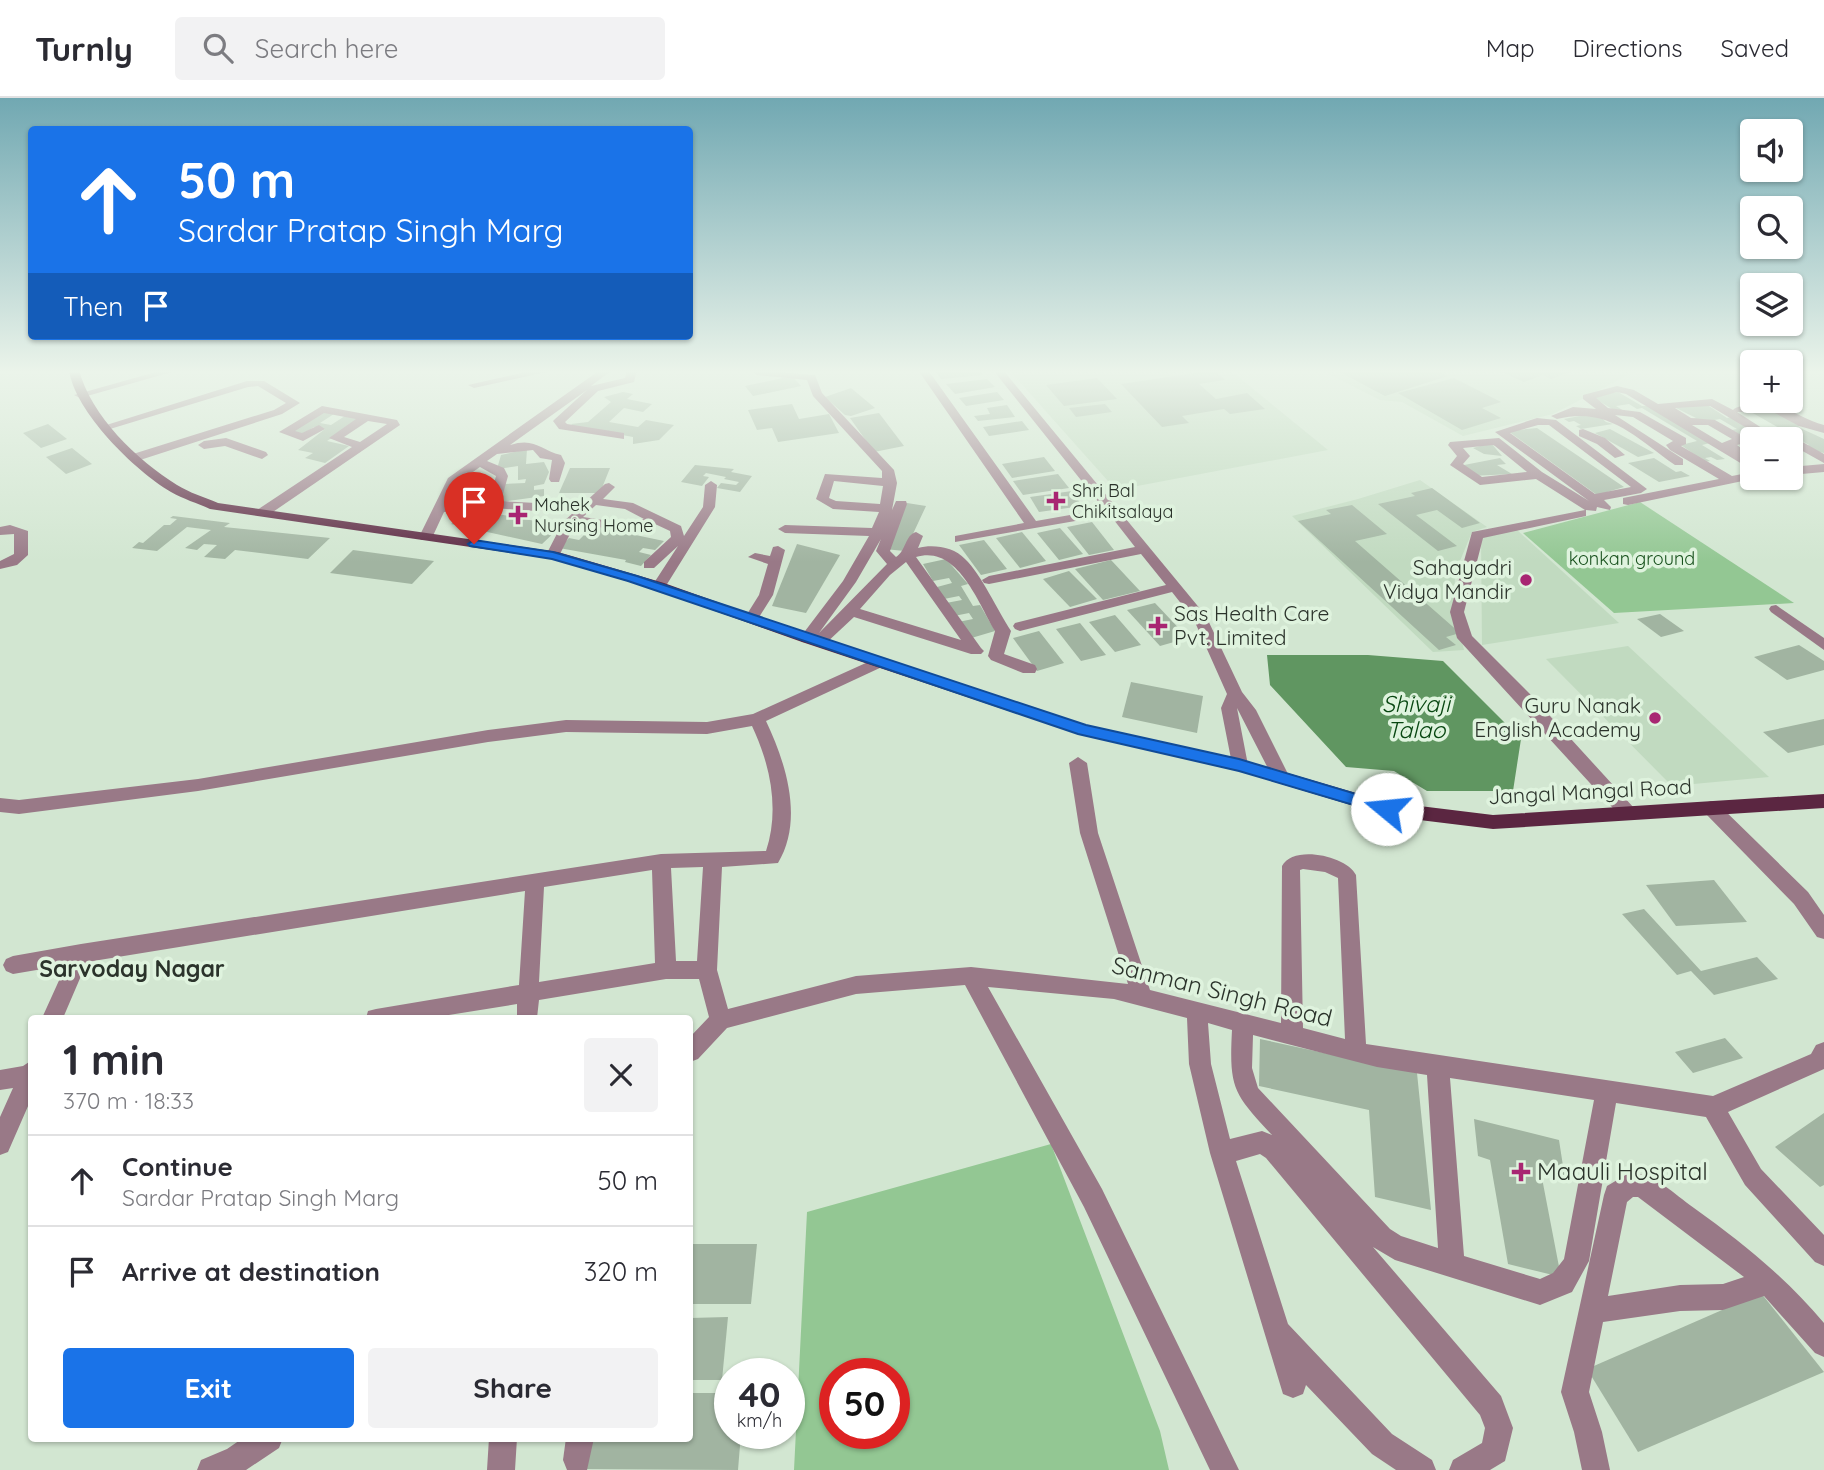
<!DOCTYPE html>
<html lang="en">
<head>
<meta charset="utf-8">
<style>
	:root { --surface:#fff; --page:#f2f2f3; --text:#2b2b33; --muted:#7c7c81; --line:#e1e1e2; --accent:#1a73e8 }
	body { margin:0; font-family:Quicksand,sans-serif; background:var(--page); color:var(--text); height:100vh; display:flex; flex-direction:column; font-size:26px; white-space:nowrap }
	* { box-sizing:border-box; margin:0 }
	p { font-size:23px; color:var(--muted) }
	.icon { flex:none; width:38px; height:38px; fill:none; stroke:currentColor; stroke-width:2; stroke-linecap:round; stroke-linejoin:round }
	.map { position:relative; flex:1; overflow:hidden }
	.details { position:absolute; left:28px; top:917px; width:665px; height:427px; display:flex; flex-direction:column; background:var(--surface); border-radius:7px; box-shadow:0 2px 5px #0004 }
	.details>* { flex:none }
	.top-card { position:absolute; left:28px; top:28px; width:665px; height:214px; border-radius:7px; box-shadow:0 2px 5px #0004; background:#1a73e8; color:#fff; overflow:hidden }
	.controls { position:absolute; left:1740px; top:21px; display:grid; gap:14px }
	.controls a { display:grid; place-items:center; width:63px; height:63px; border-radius:7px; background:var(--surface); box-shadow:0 2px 5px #0004; font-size:35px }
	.speed { position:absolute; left:714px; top:1260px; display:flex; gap:14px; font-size:35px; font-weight:700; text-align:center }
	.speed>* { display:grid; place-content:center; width:91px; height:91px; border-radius:50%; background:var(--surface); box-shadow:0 2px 5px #0004; line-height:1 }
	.speed small { font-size:18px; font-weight:400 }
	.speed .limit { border:10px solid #d22; background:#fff; color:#111 }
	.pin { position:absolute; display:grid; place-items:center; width:60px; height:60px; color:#fff; margin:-72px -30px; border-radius:50% 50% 50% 0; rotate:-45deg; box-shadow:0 0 7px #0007 }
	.pin .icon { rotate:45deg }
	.me { position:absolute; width:77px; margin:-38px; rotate:287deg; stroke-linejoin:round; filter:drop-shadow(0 0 5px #0008) }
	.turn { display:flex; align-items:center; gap:24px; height:147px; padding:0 35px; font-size:32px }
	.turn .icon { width:91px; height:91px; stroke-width:2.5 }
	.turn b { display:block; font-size:49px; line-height:60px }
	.then { display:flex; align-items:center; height:66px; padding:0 35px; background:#0003; gap:14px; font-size:26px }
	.round { display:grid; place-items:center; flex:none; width:74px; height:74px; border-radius:7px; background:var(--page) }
	.overview { display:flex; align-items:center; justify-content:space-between; height:119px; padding:0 35px }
	h1 { font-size:42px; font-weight:700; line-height:52px }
	.cta { display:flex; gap:14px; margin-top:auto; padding:14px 35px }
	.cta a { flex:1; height:80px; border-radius:7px; background:var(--accent); color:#fff; font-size:28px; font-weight:700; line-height:80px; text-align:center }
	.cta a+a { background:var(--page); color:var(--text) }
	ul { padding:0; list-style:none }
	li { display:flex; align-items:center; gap:21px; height:91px; padding:0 35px; border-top:2px solid var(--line) }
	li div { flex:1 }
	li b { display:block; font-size:26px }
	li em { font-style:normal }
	header { display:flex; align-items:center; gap:42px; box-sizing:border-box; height:98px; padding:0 35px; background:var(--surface); border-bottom:2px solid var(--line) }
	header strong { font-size:33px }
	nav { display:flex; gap:38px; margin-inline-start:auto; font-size:24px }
	.search { width:490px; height:63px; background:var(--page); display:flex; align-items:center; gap:18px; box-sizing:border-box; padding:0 24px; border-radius:7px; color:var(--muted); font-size:26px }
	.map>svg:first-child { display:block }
</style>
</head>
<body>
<header>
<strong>Turnly</strong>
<div class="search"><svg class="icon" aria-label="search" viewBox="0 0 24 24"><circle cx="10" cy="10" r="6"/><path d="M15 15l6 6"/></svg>Search here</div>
<nav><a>Map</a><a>Directions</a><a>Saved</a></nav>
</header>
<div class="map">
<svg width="1824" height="1372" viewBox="0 0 1824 1372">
	<rect width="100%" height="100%" fill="#d2e6d1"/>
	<g fill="#c1dac0">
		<path d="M1027,272H1230L1328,352L1116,392L1010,273Z"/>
		<path d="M1321,272H1638L1553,316L1463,338L1402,304L1380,302Z"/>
		<path d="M1420,382L1487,429L1472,434L1455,475L1454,511L1464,552L1433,554L1292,418L1358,401Z"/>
		<path d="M1516,431L1619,525L1482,547L1481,439Z"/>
		<path d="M1628,548L1769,679L1672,688L1546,561Z"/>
	</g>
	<g fill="#93c793" fill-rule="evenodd">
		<path d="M1640,404L1794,505L1614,515L1523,435Z"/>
		<path d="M1051,1046L1160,1333L1169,1372H794L807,1114ZM835,1276H894V1335H835Z"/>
	</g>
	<path fill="#609661" d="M1267,557H1368L1443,563L1521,641L1513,693H1427L1394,673L1346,669L1270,587Z"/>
	<g fill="#a1b4a1">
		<path d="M935,272H980L983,277L941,281Z"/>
		<path d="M1215,272L1225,282L1199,286L1216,301L1247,295L1265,311L1230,316L1224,311L1182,318L1189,325L1162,329L1121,286Z"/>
		<path d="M1336,272H1435L1448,278L1385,298Z"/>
		<path d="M1497,272H1576L1551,281L1543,277L1524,284Z"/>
		<path d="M792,278L801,288L753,298L745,288Z"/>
		<path d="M1097,280L1117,301L1064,308L1046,287Z"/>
		<path d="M1454,280L1501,304L1482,310L1501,320L1462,332L1398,295Z"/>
		<path d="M987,281L995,289L955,296L946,286Z"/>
		<path d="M851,290L875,310L851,318L845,317L825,299Z"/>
		<path d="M623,294L633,296L627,301L652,306L643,314L624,310L609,324L638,329L646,322L674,327L659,342L633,346V339L595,332H580L571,326L588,324L611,304L604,299Z"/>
		<path d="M997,294L1004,302L966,308L959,300Z"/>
		<path d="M1618,294L1642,308H1648L1710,345L1702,347L1725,361L1717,362L1711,359L1705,360L1710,363L1705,364L1681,347L1697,343L1642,310L1637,311L1629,306L1616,308L1624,313L1617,314L1591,298Z"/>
		<path d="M1703,304L1727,320L1731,319L1771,341H1754L1741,337L1732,332L1737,331L1720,321L1697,325L1691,321L1696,320L1672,308Z"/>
		<path d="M792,306L799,321L829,316L839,335L778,344L772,330L757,332L748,312Z"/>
		<path d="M1105,306L1112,314L1076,319L1069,310Z"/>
		<path d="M1007,307L1015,319L978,323L974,318L990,316L987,310Z"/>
		<path d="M323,311L337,314L320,325L331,327L348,316L364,319L327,343L349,348L325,365L305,360L313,355L298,352L325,331L314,329L303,336L288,333Z"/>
		<path d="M1773,312L1800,328L1798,329L1824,341V355L1815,353L1806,348L1809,347L1751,314Z"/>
		<path d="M879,315L904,348L874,354L850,320Z"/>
		<path d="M1596,315L1606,324L1613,326L1581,331L1576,328L1581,327L1574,323L1569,324L1564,321Z"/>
		<path d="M1022,323L1029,332L989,338L983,329Z"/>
		<path d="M48,326L67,341L41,350L23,335Z"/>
		<path d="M1537,330L1624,389L1597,397L1508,333Z"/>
		<path d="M1610,331L1654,355L1638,359L1595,335Z"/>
		<path d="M1491,345L1502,358L1484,356L1473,350Z"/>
		<path d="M72,350L92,366L66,376L46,359Z"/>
		<path d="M527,351L526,366L544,364L549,374L544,386L534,388V392L544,391V398L501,404L502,386L525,385L526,381L518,382V368L497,371L501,357Z"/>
		<path d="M1044,359L1055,373L1012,380L1002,366Z"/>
		<path d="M1500,360L1506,366L1497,367L1512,376L1471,378L1459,368Z"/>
		<path d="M1654,360L1676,374L1681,373L1690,378L1659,384L1628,365Z"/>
		<path d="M695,367L734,371L731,374L752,378L740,394L717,390L721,385L736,387L739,384L724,381L726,379L706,375L703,378L709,379L702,388L681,384Z"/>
		<path d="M570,370H610L600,395H559Z"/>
		<path d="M1058,376L1069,390L1023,397L1013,383Z"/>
		<path d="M481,377V398L460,400L461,380Z"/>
		<path d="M1432,390L1480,425L1462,430L1437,412L1416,417L1457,448L1438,453L1378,406L1415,398L1411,395Z"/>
		<path d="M1072,393L1082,408L1039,414L1030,399Z"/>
		<path d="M907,405L926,408L905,453L884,451Z"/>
		<path d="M1352,407L1387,436L1355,443L1460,535L1446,539L1456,547L1439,552L1298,423L1331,416L1326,412Z"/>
		<path d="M470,411L541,424L538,427L558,431L542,446L451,426Z"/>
		<path d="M173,418L230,425L224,429L330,440L308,461L235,452L225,461L204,459L217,447L204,446L197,452L185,450L211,432L187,429L157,453L132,450L139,444L143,445L164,427H170L177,421L170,420Z"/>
		<path d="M1092,424L1114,452L1089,457L1067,429Z"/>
		<path d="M583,426L664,443L655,452L643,450L639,454L651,457L641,468L625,464L626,462L559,450L569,440L579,442L585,436L575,434Z"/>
		<path d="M1060,430L1083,456L1059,462L1037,435Z"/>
		<path d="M1022,434L1046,463L1020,470L996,440Z"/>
		<path d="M984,442L1007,471L981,477L959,447Z"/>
		<path d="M797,446L840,457L806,515L772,508Z"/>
		<path d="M353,452L434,463L412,486L330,475Z"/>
		<path d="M946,461L968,486L961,488L973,508L980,507L995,533L968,541L958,524L973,521L969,515L954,518L946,505L962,502L959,498L944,501L937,489L952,485L949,480L933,483L923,466Z"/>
		<path d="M1111,462L1140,493L1103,502L1075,471Z"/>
		<path d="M1069,473L1097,501L1070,509L1043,481Z"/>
		<path d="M1155,505L1188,540L1160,548L1127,512Z"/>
		<path d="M1660,516L1684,533L1661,539L1637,521Z"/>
		<path d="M1115,517L1141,547L1115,554L1089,524Z"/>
		<path d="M1080,525L1106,557L1081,563L1056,531Z"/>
		<path d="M1039,533L1064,565L1037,573L1013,540Z"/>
		<path d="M1799,547L1824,563V572L1787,582L1754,559Z"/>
		<path d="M1131,584L1203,598L1197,635L1122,619Z"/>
		<path d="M1824,621V647L1788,655L1763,634Z"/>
		<path d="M1714,782L1747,824L1676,828L1646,787Z"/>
		<path d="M1644,811L1701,873L1757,859L1778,881L1714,897L1691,873L1677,877L1622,816Z"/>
		<path d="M1725,940L1743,960L1693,975L1675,954Z"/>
		<path d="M1260,941L1417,975L1431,1112L1375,1099L1369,1012L1259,988Z"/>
		<path d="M1824,1015V1087L1820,1089L1775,1049Z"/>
		<path d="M1474,1021L1559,1042L1565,1081L1541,1075L1561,1179L1508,1166L1490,1062L1478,1058Z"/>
		<path d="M690,1146H757L751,1206H690Z"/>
		<path d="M1761,1195L1824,1274L1638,1354L1587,1271Z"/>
		<path d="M728,1219L722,1282H690V1220Z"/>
		<path d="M690,1295H730V1335H741L738,1372L576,1371L582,1340H690Z"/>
	</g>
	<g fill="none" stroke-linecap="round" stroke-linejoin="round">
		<g fill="#997987" fill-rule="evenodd">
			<path d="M163,272H179L80,300L74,297Z"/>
			<path d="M535,272H555L474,290L468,287Z"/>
			<path d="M600,272H612L591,288L625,280L627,272H637L634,284L598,293L565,324L567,326L624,335V341L559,331L553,323L555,321L587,292L510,347C535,339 540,352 561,357L565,365L559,384H551L549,381L552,362L540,360L533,352L497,356L487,363L504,370L508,378L501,403L536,405L573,403L578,404V410L536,413L494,410L444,414L431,442H421L419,439L448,380ZM480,369L496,378L489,403L448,405L457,385Z"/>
			<path d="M749,272L815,277L822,295L894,372L897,385L892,412L896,403H906L907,406L890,453L896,459C906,453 905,437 916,434L923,438L918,450C933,446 954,449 965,461C981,476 998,513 1011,533L1004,556L1035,567L1037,571L1035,575H1023L991,562L988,558L995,533C978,504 957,446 916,459L981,550L984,553L981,556H971L854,519L824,547L819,549L812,545L802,544L799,541L843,483L869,438L785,435L778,431L785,427L872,430L879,414L833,411L816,401L825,376L882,380V373L813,298L807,282L757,277ZM834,383L883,388L880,406L836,403L829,400ZM881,441L876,453L887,466L819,535L856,484ZM906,464L961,542L860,511L890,477Z"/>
			<path d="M918,272H928L1036,423L1104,411L993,272H1003L1206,518L1242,594L1256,612L1290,680L1287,684H1275L1237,610L1248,667L1239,673L1233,671L1221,610L1227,596L1194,522L1172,494L1020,533L1015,531L1013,528L1015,525L1166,487L1141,456L989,486L984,485L982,482L989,478L1135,449L1110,417L955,444V438L1024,425Z"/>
			<path d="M247,283H264L300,305L282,316L137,363L131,359L133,356L274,312L286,305L258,288L248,289L110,331L100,329Z"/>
			<path d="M1617,288L1634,292L1658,306L1712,301L1733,312C1739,305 1766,306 1776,308C1792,311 1807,323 1824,327V335L1799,328L1773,314H1737L1779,341H1765L1710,308L1675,310L1691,320L1715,322L1745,339V345L1737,347L1746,354L1742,357L1752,363V372L1626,296L1617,294L1596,300L1608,310L1640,314L1686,340V346L1681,348L1732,378L1752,374V380H1757L1628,407L1623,406V400L1719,381L1670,352L1666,347L1673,343L1633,319L1615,317L1683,361V367H1675C1635,339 1608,308 1557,321L1551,318L1573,309L1596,311L1583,301V297ZM1692,327H1708L1732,341L1722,345Z"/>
			<path d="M322,308L397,322L400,327L267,418H257V412L352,349L329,340L356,321L324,315L295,333L302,335L319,327L325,331L303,343L279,334ZM368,323L387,326L360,344L344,339Z"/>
			<path d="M1537,320L1556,322L1647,391L1641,395L1604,402L1611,409L1610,412L1597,409L1596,413L1586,412V418L1483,440L1464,514L1472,538L1529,595L1634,710L1637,715L1634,720H1622L1457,540L1450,514L1472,434L1585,412L1536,381L1480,387L1450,367L1457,358L1448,347L1450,344L1499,340L1542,374L1589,403L1495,334ZM1538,327H1549L1631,389L1595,396L1510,335ZM1493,347L1495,348L1527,374L1482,379L1463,366L1470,358L1463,350Z"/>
			<path d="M1583,331L1605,340L1625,357L1615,360L1597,346L1579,338V332Z"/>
			<path d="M1790,337L1824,356V365L1790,346V341H1784Z"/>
			<path d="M226,340L266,354L268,357L262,361L225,348L204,351L198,347L204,343Z"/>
			<path d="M1824,366V374L1790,377V369Z"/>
			<path d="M711,383L717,387L715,409L664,491H654L652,488L678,448L654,470H644V464L671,439L670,433L655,426L624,433L582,427L573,430L558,460H548L546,457L563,424L605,386L609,385L615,389L603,401L633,405L681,428L684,438L703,409L705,387ZM596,407L625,411L644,421L624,425L583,419Z"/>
			<path d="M10,427L28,433V457L17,467L0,471V463L14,456V436L0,437V429Z"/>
			<path d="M778,448L785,452L773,497L756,524H746L744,521L759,497L768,466L748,459L755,455L770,458L773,449Z"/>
			<path d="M1776,507L1824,540V552L1771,514L1769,511L1771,508Z"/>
			<path d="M879,559L884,560L887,564L884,568L766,623C786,665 804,722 778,765L722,769L717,872L728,911L856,878L971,869L1128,886L1080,735L1069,665L1078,659L1087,665L1098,735L1150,892L1281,925L1282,768C1293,746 1347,758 1356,777L1366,946L1713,998L1811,956L1816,947L1824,944V971L1728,1014L1761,1071L1824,1137V1168L1815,1164L1745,1087L1706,1019L1616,1005L1589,1163L1572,1194L1540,1207L1395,1162L1373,1149L1501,1298L1513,1330L1505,1363L1490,1372H1449L1453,1362L1482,1345L1485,1330L1480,1317L1266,1060L1260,1056L1236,1063L1288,1226L1392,1336L1432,1362L1436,1372H1396L1372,1356L1306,1287L1303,1296L1293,1300L1283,1296L1210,1055L1189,966L1187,920L1114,901L988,889L1102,1091L1239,1372H1210L1084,1109L965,887L856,896L727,930L698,961L690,964V939L709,919L699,881H666L539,902L537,920H517V906L430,920H366L368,913L376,911L519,887L525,793L87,864L63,920H42L66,867L13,876L6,873L3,867L6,861L13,858L81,846L661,756L766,753C780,711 770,666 752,628L707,636L566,634L488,644L198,693L19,716L0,714V700L19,702L198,681L488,632L566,622L707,624L753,616ZM703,769L697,863H676L671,770ZM1303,771L1325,774L1338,780L1345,941L1303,930L1300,772ZM652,772L655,865L539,884L544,789ZM1208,925L1232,932C1229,990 1233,995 1272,1037L1262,1033L1230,1041L1211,966ZM1253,937L1377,969L1427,977L1438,1150L1401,1138L1390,1131L1258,990L1252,970ZM1450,980L1594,1002L1564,1161L1553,1175L1540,1181L1464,1158Z"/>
			<path d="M1711,703L1717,705L1808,794L1824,817V841L1817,839L1794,806L1705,715L1702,710L1705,705Z"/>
			<path d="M32,962V999L8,1054L0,1057V1019L13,990L0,992V972L23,968Z"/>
			<path d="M1629,1075C1655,1075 1674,1096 1694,1110C1744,1146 1784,1178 1824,1225V1259L1815,1255L1764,1198L1723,1212L1680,1213L1603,1224L1589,1294L1602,1334L1610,1372H1582L1574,1334L1561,1294L1604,1097L1607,1088ZM1633,1099H1638L1744,1179L1723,1186L1680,1187L1608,1198L1627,1104Z"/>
			<path d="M243,1340H283L279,1350L246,1372H197L201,1362L227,1351Z"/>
			<path d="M489,1340H517L515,1372H487Z"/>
			<path d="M566,1340H594L587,1372H567L563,1362Z"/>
		</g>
		<path fill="#5b2641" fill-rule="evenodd" d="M69,272H79C91,318 137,362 177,387C190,395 204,399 218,405L558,454L664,485L812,538L1086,627L1239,661L1387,704L1493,717L1824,696V710L1493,731L1387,718L1239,673L1078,636L802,544L654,491L552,461L210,411C197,405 183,401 171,394C134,372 75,314 69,272Z"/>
	</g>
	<linearGradient id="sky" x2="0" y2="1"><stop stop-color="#71a8b2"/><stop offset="0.59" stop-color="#ebf4ea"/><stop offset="1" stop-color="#ebf4ea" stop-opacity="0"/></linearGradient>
	<rect width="1824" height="464" fill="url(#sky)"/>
	<path fill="#1a73e8" stroke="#114b97" stroke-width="2" d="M474,442L553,454L637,478L1086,627L1239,661L1393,707L1395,711L1387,717L1239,673L1078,636L628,483L552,461L470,448L468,446Z"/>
	<g fill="#a82672" stroke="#dff3de" stroke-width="2.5">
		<path d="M1052.5 392.5h7v7h7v7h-7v7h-7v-7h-7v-7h7z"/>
		<path d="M514.5 406.5h7v7h7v7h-7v7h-7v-7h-7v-7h7z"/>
		<circle cx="1526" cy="482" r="7"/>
		<path d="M1154.5 517.5h7v7h7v7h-7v7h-7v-7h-7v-7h7z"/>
		<circle cx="1655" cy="620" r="7"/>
		<path d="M1517.5 1063.5h7v7h7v7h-7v7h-7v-7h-7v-7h7z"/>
	</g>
	<g text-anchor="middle" stroke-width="7" stroke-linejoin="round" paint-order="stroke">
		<g font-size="18" fill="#2b332b" stroke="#dff3de" text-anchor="start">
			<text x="1072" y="399">Shri Bal<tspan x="1072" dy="21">Chikitsalaya</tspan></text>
			<text x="534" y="413">Mahek<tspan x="534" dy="21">Nursing Home</tspan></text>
		</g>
		<g font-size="18" fill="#17511c" stroke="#dff3de">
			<text x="1632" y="467">konkan ground</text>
		</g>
		<g font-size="21" fill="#2b332b" stroke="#dff3de" text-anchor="end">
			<text x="1512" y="477">Sahayadri<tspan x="1512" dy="24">Vidya Mandir</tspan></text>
			<text x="1174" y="523" text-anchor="start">Sas Health Care<tspan x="1174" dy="24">Pvt. Limited</tspan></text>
			<text x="1641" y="615">Guru Nanak<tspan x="1641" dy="24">English Academy</tspan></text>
		</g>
		<g font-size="21" fill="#2b332b" stroke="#dff3de">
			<text transform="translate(1590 694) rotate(-3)" y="7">Jangal Mangal Road</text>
		</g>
		<g font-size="23" font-style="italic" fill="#084711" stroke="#dff3de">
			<text x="1416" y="614">Shivaji<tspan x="1416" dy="26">Talao</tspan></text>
		</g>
		<g font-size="23" font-weight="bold" fill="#2b332b" stroke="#dff3de">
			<text x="132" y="879">Sarvoday Nagar</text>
		</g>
		<g font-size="24" fill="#2b332b" stroke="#dff3de">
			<text transform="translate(1222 894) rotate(14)" y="8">Sanman Singh Road</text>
		</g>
		<g font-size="24" fill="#2b332b" stroke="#dff3de" text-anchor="start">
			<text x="1537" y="1082">Maauli Hospital</text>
		</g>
	</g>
</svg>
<div class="controls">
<a><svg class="icon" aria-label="sound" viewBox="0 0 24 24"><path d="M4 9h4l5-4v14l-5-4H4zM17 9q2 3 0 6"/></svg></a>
<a><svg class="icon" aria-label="search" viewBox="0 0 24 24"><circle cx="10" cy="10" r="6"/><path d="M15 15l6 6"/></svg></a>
<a><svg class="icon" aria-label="layers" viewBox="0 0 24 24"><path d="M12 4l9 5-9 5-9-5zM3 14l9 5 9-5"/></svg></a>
<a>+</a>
<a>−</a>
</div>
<div class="speed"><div>40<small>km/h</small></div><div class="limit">50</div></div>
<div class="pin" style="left:474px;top:446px;background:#d93025"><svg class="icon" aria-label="arrive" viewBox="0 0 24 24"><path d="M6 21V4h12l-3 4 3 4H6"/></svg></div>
<svg class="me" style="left:1387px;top:711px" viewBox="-20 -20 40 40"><circle r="19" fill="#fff"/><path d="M0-13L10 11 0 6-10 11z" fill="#1a73e8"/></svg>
<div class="top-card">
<div class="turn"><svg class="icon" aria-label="ahead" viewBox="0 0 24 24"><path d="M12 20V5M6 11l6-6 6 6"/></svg><div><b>50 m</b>Sardar Pratap Singh Marg</div></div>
<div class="then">Then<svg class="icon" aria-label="arrive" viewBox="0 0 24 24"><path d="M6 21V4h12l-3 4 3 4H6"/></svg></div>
</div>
<section class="details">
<div class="overview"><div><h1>1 min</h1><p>370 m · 18:33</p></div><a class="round"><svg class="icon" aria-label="close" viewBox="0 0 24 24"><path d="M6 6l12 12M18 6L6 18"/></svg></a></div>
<ul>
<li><svg class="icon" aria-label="ahead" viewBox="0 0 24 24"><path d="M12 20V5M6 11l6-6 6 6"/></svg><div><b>Continue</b><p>Sardar Pratap Singh Marg</p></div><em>50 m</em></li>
<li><svg class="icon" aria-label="arrive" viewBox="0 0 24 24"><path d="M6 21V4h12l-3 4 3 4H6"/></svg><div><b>Arrive at destination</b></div><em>320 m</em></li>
</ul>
<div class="cta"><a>Exit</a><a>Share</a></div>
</section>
</div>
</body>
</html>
